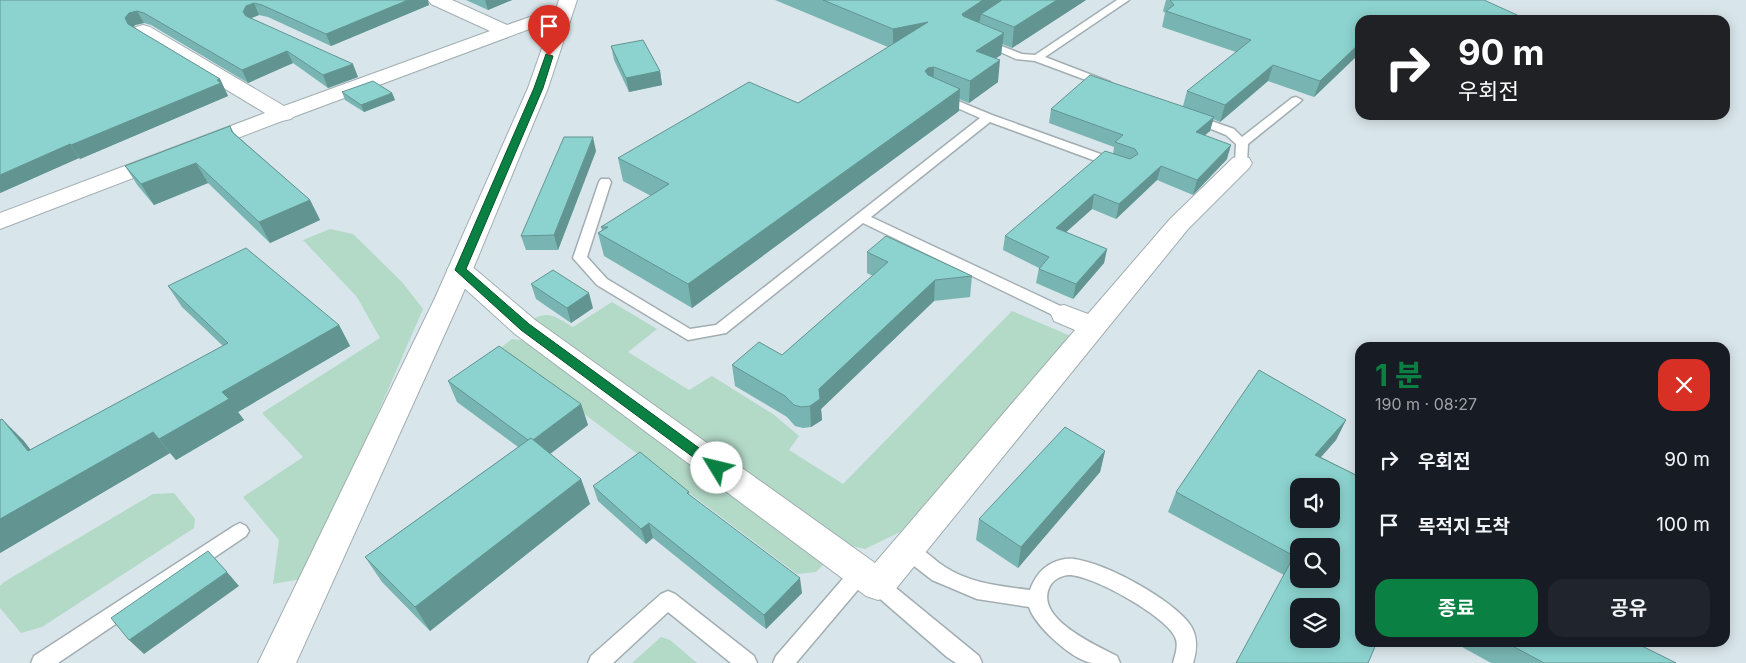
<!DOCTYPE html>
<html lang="ko">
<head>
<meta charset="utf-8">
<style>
	:root { --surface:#171b24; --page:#20242c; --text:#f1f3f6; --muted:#9ea1a6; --accent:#0b8043 }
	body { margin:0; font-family:Inter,"Noto Sans KR",sans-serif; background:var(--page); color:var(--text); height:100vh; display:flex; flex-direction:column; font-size:19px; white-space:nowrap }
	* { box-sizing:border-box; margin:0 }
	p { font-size:16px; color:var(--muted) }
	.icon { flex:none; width:28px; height:28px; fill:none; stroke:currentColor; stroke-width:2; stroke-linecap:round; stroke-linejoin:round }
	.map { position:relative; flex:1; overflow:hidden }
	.sheet { position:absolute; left:1355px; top:342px; width:375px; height:305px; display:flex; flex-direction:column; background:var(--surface); border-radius:15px; box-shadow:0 2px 12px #0003 }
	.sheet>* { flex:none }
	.top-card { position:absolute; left:1355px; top:15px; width:375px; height:105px; border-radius:15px; box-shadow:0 2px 12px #0003; background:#202124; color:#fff; overflow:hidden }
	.tools { position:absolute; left:1290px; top:478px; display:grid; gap:10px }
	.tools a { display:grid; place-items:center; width:50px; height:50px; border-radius:10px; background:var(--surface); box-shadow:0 2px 12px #0003; font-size:25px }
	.pin { position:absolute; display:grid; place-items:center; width:42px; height:42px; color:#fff; margin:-51px -21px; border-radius:50% 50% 50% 0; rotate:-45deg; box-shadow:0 0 5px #0007 }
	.pin .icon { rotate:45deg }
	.me { position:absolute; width:55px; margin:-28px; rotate:306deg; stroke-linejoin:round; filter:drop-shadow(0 0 4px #0008) }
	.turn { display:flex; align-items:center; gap:18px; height:105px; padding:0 20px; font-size:22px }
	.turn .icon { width:65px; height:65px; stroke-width:2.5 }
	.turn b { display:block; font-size:35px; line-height:42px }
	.round { display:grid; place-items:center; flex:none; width:52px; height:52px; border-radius:15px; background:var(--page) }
	.overview { display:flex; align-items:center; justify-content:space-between; height:85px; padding:0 20px }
	h1 { font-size:30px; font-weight:700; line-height:38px; color:var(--accent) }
	.cta { display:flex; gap:10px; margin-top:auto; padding:10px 20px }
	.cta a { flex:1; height:58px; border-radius:15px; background:var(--accent); color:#fff; font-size:20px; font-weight:700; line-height:58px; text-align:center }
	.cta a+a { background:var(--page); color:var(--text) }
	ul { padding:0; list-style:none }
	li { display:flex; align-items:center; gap:15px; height:65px; padding:0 20px }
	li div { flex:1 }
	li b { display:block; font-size:19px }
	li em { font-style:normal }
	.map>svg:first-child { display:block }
</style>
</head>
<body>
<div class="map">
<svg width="1746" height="663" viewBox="0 0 1746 663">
	<rect width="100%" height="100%" fill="#d8e5ea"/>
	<g fill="#b3d9c7">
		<path d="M330,229L353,234L402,282L423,309L306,578L273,584L279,540L243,497L303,457L262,413L380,338L357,297L303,240Z"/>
		<path d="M612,302L657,329L628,352L689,390L712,376L773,414L799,436L789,450L843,484L1012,311L1073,337L900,532L865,549L844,544L534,323L535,318C550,310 559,319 573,327Z"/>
		<path d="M512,339L528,341L817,552L823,565L816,572L797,574L506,355L502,347Z"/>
		<path d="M174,493L195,519L194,528L42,627L21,633L0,608V586L4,582L153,494Z"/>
		<path d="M661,637L670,640L697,663H632Z"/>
	</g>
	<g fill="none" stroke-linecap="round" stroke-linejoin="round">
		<g stroke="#a2aeb2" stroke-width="3">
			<g id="service">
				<path d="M1117,0H1129L1045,57L1110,82L1112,84L1110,86H1102L1035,61L1016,59L978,42L983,39L1022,54L1035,55Z"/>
				<path d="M941,94L992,115L1120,161L1122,164L1120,167H1112L990,122L871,217L1069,310L1071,314L1069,318H1059L863,223L726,333L688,340L597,285L573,258L599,182L601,179H609L611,182L587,257L607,279L690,329L716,325L980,118L937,99L935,97L937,95Z"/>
				<path d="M1296,97L1302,100L1300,102L1248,144L1247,163L1241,167L1235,163L1236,144L1226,135L1189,120L1187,118L1193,115L1197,116L1234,129L1242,137L1292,98Z"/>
				<path d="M240,523L246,526L249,531L246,536L58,663H31L34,656L234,526Z"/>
				<path d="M907,541C922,546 932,559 945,567C971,584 1001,586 1030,590C1036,573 1047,562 1065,559C1094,555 1176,601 1191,626C1198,638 1197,650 1193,663H1173C1175,655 1179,645 1175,637C1166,616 1092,575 1069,575C1062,575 1053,580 1050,586C1033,618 1096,645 1117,656L1120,663C1111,663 1101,663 1092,663C1072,660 1035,626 1029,607L977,599L932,580L900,555L898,549L900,543Z"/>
				<path d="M860,565L867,567L869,573L867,579L796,663H773L776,656L853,567Z"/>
				<path d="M878,577L885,579L979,656L982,663H956L947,657L871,591L868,585L871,579Z"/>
				<path d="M668,591L675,594L754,656L757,663H731L668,612L613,663H588L591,656L661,594Z"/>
			</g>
		</g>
		<g stroke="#a2aeb2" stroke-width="2">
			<g id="minor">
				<path d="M428,0H452L507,25L564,5L570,6L573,10L570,14L293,117L291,119L282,121L0,229V213L265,113L136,35L134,31L136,27L143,25L150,27L284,106L490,31L431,4Z"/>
				<path d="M1241,156L1249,158L1252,163L1249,168L1188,229L890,596L878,600L866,596L515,334L451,276L447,270L451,264L460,262L469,264L535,320L875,563L1075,330L1054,321L1051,314L1054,307L1064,305L1088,314L1170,219L1233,158Z"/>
			</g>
		</g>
		<g stroke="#a2aeb2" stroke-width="2">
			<path id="tertiary" d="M559,0H577L548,88L461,298L296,663H258L435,298L528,88Z"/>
		</g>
		<use href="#service" fill="#fff" fill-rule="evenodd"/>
		<use href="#minor" fill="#fff" fill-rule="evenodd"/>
		<use href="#tertiary" fill="#fff" fill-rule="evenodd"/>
	</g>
	<g fill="#78b5b2">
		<path d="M0,0L429,5L331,46L268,17L259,15L251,18L358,77L328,88L293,63L248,83L151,25L144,23L135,25L134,28L220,79L228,96L80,159L79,158L0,193Z"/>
		<path d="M466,0H512L488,10Z"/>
		<path d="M775,0H1086L1012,48L1002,44L1001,55L996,58L998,82L969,103L959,99V111L692,308L604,256L598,233L602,230L601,227L651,196L623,181L618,158L798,103L888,47Z"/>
		<path d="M1166,0H1484L1360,20V53L1314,97L1268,81L1220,122L1213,119L1210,131L1205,135L1227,159L1193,195L1157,180L1116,219L1092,209L1066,232L1107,249L1104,263L1073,299L1036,283L1039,268L1003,250L1005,236L1113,154L1114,147L1049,123L1051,109L1183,106L1187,91L1236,52L1162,27L1165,13L1163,11Z"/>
		<path d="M611,46L660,71L662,85L629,92L614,60Z"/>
		<path d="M342,92L392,93L395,100L364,112L345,100Z"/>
		<path d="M230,126L234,133L310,200L320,220L270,243L208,183L154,205L138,186L125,166Z"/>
		<path d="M596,151L558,250H526L521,236Z"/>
		<path d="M867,252L972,276L970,297L934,301L821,409L822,420L811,427L803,428L795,426L787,417L735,386L732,365L782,355L873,276L867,273Z"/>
		<path d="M531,284L593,308L571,323L536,299Z"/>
		<path d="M168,286L339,325L350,346L238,412L244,420L176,460L170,453L0,553L23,440L30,450L223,346L182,307Z"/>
		<path d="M448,381L581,404L588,425L550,454L581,479L590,504L430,631L382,582L365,557L518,447L457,402Z"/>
		<path d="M1346,420L1336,440L1321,457L1360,477L1284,575L1168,512L1176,492Z"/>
		<path d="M1105,451L1100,472L1018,568L976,540L979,519Z"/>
		<path d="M593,486L689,492V495L802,593L766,629L653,538L646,544L598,501Z"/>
		<path d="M1453,642H1634L1676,663H1491Z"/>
	</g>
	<g fill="#629491">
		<path d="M408,0H428L429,5L331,46L326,34Z"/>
		<path d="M485,0H512L488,10Z"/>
		<path d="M983,0H1013L981,14L980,21L960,34L962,14Z"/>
		<path d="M1057,0H1086L1012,48L1014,27Z"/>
		<path d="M254,3L259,15L251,18L249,24L243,12L246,6Z"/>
		<path d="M137,11L144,23L135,25L132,30L128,24L125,18L129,13Z"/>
		<path d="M928,22L893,50V29Z"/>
		<path d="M1004,33L1001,55L974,72L976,51Z"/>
		<path d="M1360,43V53L1314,97L1320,81Z"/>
		<path d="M287,51L293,63L248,83L242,70Z"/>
		<path d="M1000,60L998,82L969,103L970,81Z"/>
		<path d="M353,64L358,77L328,88L323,75Z"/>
		<path d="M1273,65L1268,81L1220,122L1225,105Z"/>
		<path d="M934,67L933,88L925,71L928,68Z"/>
		<path d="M660,71L662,85L629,92L626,78Z"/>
		<path d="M220,79L228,96L80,159L71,145Z"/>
		<path d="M960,89L959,111L692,308L688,284Z"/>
		<path d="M392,93L395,100L364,112L361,105Z"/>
		<path d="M1214,117L1210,131L1192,146L1196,132Z"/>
		<path d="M593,137L596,151L558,250L554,235Z"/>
		<path d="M70,144L79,158L0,193V175Z"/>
		<path d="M1231,145L1227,159L1193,195L1197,180Z"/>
		<path d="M196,163L208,183L154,205L141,184Z"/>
		<path d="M1161,166L1157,180L1116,219L1119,204Z"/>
		<path d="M1094,194L1092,209L1054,243L1056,228Z"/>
		<path d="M310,200L320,220L270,243L259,222Z"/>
		<path d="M1107,249L1104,263L1073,299L1076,284Z"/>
		<path d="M935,280L934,301L821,409L822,420L811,427L810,406L819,389Z"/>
		<path d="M589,293L593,308L571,323L567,308Z"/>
		<path d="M339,325L350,346L238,412L244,420L176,460L159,439L222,392Z"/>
		<path d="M581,404L588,425L538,463L530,442Z"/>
		<path d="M2,419L23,440L48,472L28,451Z"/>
		<path d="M1346,420L1336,440L1305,475L1315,455Z"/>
		<path d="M153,432L170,453L0,553V519Z"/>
		<path d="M1105,451L1100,472L1018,568L1021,547Z"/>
		<path d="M581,479L590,504L430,631L415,607Z"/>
		<path d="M649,523L653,538L646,544L641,529Z"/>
		<path d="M227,572L239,586L144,654L129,640Z"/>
		<path d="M800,578L802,593L766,629L764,615Z"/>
	</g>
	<g fill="#8cd3cf" stroke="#629491" fill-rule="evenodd">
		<path d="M0,0H408L326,34L262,5L254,3L246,6L243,12L246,16L353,64L323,75L287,51L242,70L144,13L137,11L129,13L125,18L128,24L220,79L217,80L221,83L71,145L70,144L0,175Z"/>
		<path d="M823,0H983L962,14L963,16L1004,33L976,51L1000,60L970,81L934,67L928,68L925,71L928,75L960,89L688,284L598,233L608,227H601L669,184L618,158L749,82L798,103L928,22L893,29Z"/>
		<path d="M1002,0H1057L1014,27L981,14Z"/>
		<path d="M1170,0H1484L1528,20H1360V43L1320,81L1273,65L1225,105L1187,91L1251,40L1166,11L1174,5Z"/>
		<path d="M643,40L660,71L626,78L611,46Z"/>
		<path d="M1090,75L1214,117L1196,132L1231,145L1197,180L1161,166L1119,204L1094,194L1056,228L1107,249L1076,284L1039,269L1049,257L1005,236L1105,151L1130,159L1138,154L1135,149L1115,142L1123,135L1051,109Z"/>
		<path d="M373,81L392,93L361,105L342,92Z"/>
		<path d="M230,126L232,132L310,200L259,222L196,163L141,184L125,166Z"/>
		<path d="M564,137H593L554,235L521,236Z"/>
		<path d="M886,236L972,276L935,280L819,389L820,399L810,406L801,407L794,405L785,396L732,365L759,342L782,355L888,262L867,252Z"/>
		<path d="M246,248L339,325L222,392L229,399L159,439L153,432L0,519V420L2,419L28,451L228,343L168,286Z"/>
		<path d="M553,270L589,293L567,308L531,284Z"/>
		<path d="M499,346L581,404L533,440L531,438L528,440L448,381Z"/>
		<path d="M1259,370L1346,420L1315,455L1360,477V642H1377L1368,663H1236L1294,556L1176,492ZM1299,486H1331V519H1299ZM1299,546H1331V579H1299ZM1299,606H1331V639H1299Z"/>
		<path d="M1065,427L1105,451L1021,547L979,519Z"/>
		<path d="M531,438L581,479L415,607L365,557Z"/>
		<path d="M640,452L689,492L687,493L800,578L764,615L649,523L641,529L593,486Z"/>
		<path d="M208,551L227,572L129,640L111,618Z"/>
		<path d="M1505,642H1634L1676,663H1544Z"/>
	</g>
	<path fill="#0b8043" stroke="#07532c" d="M546,54L553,56L543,88L466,269L529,324L721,464L723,468L721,471L717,473L712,471L521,330L455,270L534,88Z"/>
</svg>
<div class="tools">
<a><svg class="icon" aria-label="sound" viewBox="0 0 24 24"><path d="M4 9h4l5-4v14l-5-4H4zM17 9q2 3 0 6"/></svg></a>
<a><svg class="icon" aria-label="search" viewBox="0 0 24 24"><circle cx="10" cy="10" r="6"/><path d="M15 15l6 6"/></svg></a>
<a><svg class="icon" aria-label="layers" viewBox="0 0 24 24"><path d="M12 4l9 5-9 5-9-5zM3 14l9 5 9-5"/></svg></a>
</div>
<div class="pin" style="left:549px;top:56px;background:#d93025"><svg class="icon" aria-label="arrive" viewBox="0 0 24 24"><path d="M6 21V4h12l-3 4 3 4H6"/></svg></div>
<svg class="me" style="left:717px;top:468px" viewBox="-20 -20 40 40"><circle r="19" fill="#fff"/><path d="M0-13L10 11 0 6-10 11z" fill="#0b8043"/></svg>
<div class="top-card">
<div class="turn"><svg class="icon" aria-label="right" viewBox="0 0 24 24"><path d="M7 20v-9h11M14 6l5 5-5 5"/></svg><div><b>90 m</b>우회전</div></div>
</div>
<section class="sheet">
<div class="overview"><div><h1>1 분</h1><p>190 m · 08:27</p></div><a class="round" style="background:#d93025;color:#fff"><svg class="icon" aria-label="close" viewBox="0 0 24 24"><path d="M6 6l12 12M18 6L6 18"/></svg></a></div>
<ul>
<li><svg class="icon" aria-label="right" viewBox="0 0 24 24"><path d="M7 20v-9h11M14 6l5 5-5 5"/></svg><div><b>우회전</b></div><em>90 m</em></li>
<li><svg class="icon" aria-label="arrive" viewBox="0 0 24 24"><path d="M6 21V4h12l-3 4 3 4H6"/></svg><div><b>목적지 도착</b></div><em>100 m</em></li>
</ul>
<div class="cta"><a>종료</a><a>공유</a></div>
</section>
</div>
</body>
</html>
